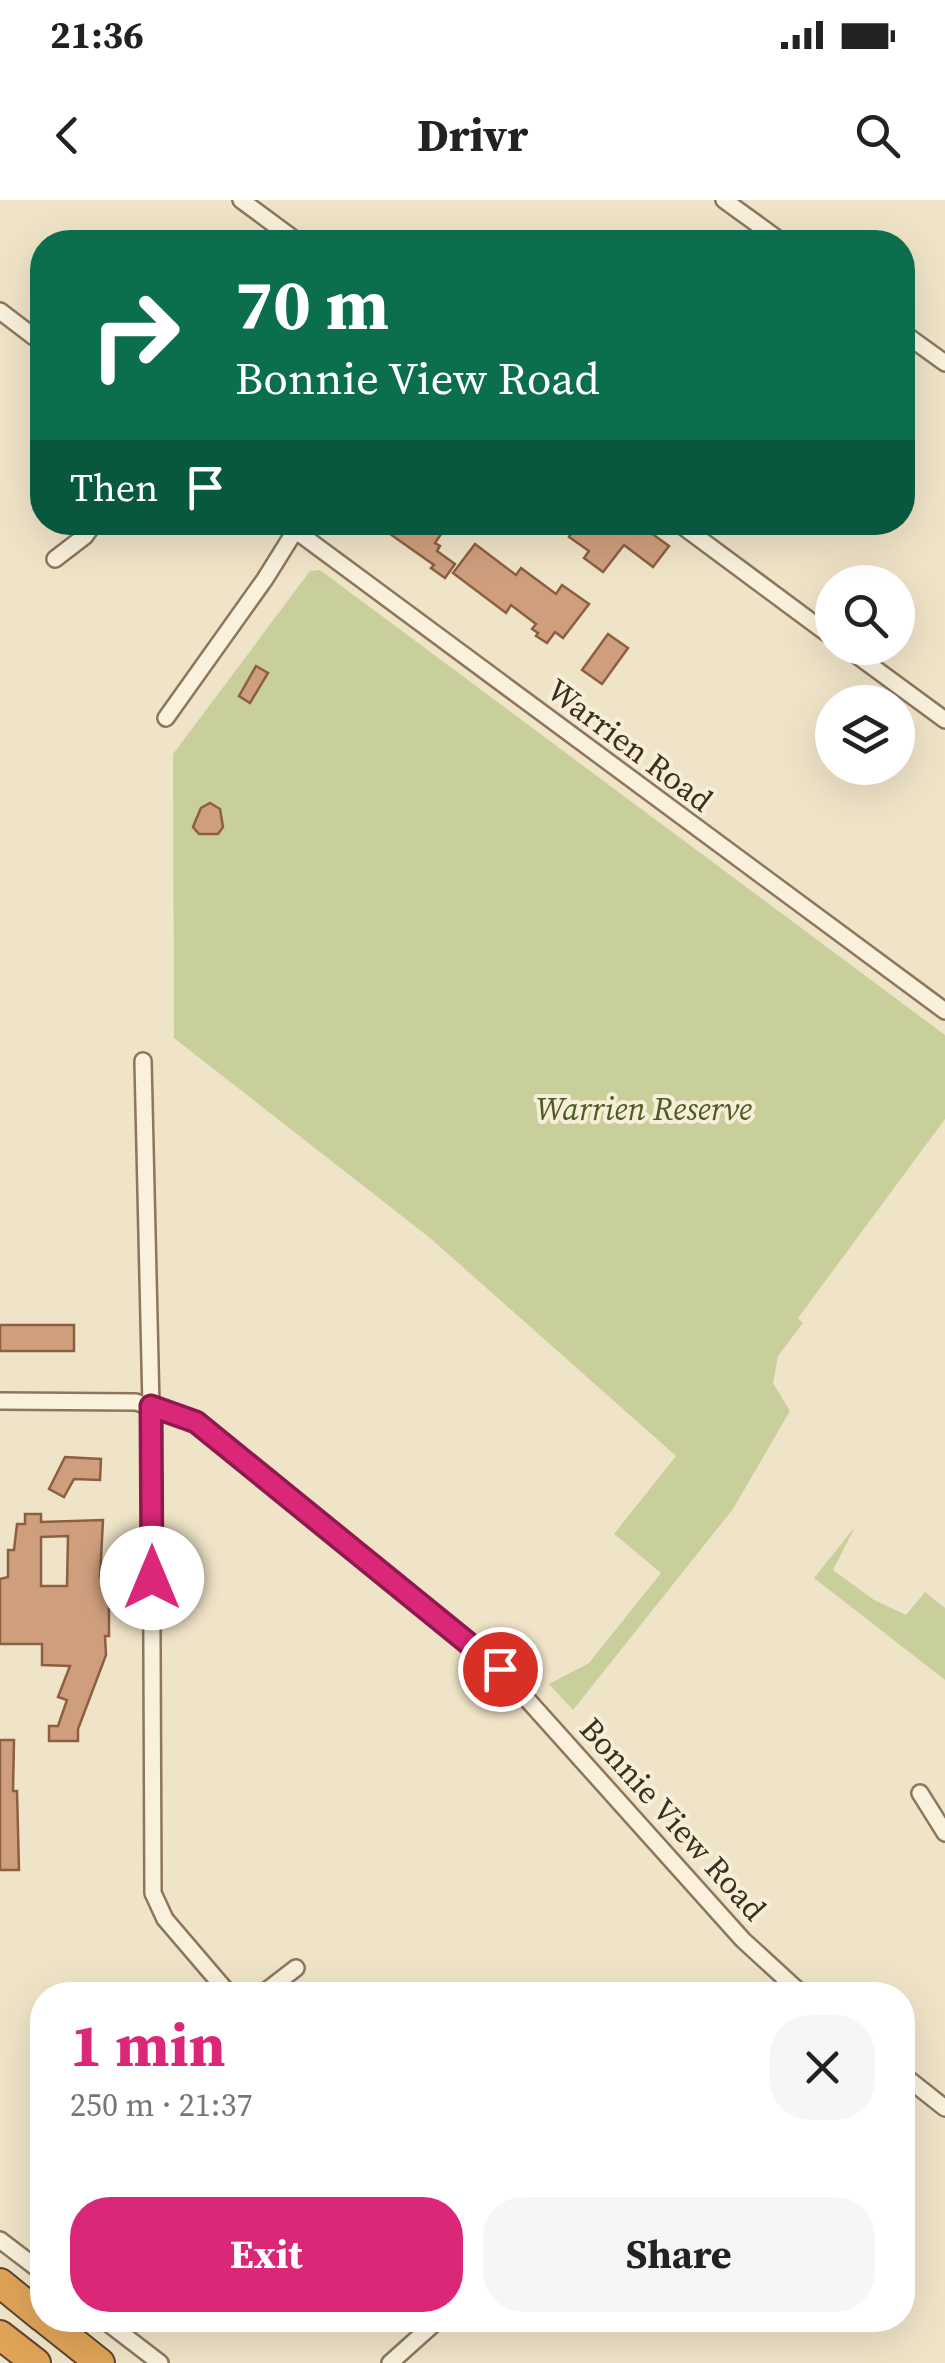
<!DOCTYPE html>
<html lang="en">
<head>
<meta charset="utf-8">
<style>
	:root { --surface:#fff; --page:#f6f6f6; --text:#222; --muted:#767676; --accent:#db2777 }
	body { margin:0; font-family:"Source Serif 4",serif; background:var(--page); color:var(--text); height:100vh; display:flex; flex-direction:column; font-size:38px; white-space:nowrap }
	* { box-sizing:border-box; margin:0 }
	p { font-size:32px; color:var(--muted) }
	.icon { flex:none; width:55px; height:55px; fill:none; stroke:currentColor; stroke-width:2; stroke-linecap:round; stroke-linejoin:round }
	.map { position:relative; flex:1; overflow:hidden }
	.side { position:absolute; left:30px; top:1782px; width:885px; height:350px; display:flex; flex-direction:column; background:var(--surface); border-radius:40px; box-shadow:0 10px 40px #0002 }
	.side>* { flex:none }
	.banner { position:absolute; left:30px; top:30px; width:885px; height:305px; border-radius:40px; box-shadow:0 10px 40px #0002; background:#0b6e4f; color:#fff; overflow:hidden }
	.controls { position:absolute; left:815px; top:365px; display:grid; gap:20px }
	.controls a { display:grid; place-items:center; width:100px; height:100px; border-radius:50%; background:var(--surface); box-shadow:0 10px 40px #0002; font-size:50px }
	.pin { position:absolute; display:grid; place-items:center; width:85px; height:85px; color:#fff; margin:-42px; border:5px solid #fff; border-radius:50%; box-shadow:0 2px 10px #0007 }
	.me { position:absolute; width:110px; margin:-55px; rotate:0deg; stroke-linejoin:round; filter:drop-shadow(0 0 8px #0008) }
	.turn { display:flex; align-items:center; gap:35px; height:210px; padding:0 40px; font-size:45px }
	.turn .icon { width:130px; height:130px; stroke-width:2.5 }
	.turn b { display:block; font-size:70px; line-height:85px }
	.then { display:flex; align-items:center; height:95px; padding:0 40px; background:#0003; gap:20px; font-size:38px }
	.round { display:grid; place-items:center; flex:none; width:105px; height:105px; border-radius:40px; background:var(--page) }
	.overview { display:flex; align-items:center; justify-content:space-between; height:170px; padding:0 40px }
	h1 { font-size:60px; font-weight:700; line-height:75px; color:var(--accent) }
	.primary-button { display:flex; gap:20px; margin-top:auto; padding:20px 40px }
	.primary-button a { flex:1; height:115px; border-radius:40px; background:var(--accent); color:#fff; font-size:40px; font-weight:700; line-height:115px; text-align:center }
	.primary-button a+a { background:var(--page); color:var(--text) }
	.status { display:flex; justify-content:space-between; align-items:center; height:70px; padding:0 50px; background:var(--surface); direction:ltr }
	.status svg { height:28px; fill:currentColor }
	header { display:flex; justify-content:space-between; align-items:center; height:130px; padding:0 40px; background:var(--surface); font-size:45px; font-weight:700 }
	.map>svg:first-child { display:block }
</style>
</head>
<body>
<div class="status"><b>21:36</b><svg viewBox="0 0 49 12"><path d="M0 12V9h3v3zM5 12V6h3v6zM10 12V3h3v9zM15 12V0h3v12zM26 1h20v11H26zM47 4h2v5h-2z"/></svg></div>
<header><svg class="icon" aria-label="back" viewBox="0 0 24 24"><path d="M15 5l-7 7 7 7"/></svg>Drivr<svg class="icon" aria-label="search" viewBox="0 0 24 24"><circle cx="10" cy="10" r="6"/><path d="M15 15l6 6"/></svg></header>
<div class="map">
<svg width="945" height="2163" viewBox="0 0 945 2163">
	<rect width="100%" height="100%" fill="#f0e4c8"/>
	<g fill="#c9cf9b">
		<path d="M320,370L945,835V919L798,1118L803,1123L778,1156L773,1183L790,1211L733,1309L573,1510L549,1484L589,1463L661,1373L614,1334L676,1256L430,1038L174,838L173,554L310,371Z"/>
		<path d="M855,1327L833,1370L874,1400L906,1415L925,1392L945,1408V1480L814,1378Z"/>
	</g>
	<g fill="#cf9f7d" stroke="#8d5f41" stroke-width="2.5" fill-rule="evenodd">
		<path d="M398,322H449L435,343L440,346L437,351L455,364L445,378L431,368L434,365L390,334Z"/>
		<path d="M579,322H636L669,346L653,367L624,345L603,372L584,358L589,351L569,337Z"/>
		<path d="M475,344L516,375L521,368L556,394L562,385L589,404L563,438L555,432L547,443L536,436L538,433L532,429L536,424L511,405L506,413L453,373Z"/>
		<path d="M608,434L628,448L602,484L582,470Z"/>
		<path d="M256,466L268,473L250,503L239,496Z"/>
		<path d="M210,603L220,609L223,627L218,634H199L193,627L195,622L201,608Z"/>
		<rect x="0" y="1125" width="74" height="26"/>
		<path d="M65,1257L101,1259L100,1280L74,1279L64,1297L49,1289Z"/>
		<path d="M25,1314H41V1322L103,1320L100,1378H107L106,1386H109V1436H105L106,1455L78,1529V1541H49V1526H58L67,1500L58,1497L70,1466L42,1465V1444H0V1379L8,1377V1350H14L17,1324H25ZM68,1336L67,1386H41V1337Z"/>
		<path d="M0,1540H14L13,1591H17L19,1670H0Z"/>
	</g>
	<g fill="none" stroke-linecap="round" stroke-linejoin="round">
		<g stroke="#8d765c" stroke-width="20">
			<g id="street">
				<path d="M241,0L298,42"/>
				<path d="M724,0L782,42"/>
				<path d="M0,111L42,143"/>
				<path d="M902,132L945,163"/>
				<path d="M284,322L945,811"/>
				<path d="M677,322L832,437"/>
				<path d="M55,359L85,336L95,322"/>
				<path d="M847,448L945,520"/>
				<path d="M166,518L265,379L295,331"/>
				<path d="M143,861L151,1206L153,1693L165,1719L230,1795"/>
				<path d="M0,1201L136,1202L196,1222L500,1469L743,1740L803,1795"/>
				<path d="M920,1593L945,1633"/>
				<path d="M261,1795L296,1768"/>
				<path d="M902,1874L945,1908"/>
				<path d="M0,2040L42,2072"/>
				<path d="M104,2120L160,2163"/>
				<path d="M390,2163L438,2120"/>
			</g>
		</g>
		<g stroke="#5b4430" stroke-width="32">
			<g id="highway">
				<path d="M0,2083L42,2117"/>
				<path d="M46,2120L100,2163"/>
				<path d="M0,2135L36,2163"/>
			</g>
		</g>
		<use href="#street" stroke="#faf1dc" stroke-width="15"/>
		<use href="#highway" stroke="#e0a458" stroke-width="28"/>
	</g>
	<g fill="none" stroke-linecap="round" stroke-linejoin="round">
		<g stroke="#8e194d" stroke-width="25">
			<path id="route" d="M152,1378L151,1206L196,1222L500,1469"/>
		</g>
		<use href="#route" stroke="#db2777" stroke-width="18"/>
	</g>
	<g text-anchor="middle" stroke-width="8" stroke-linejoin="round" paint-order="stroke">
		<g font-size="32" fill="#3d2e20" stroke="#f7eed8">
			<text transform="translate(630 545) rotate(37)" y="11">Warrien Road</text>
			<text transform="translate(673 1619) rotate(48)" y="11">Bonnie View Road</text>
		</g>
		<g font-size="32" font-style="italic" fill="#4d5a26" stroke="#f7eed8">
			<text x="644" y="920">Warrien Reserve</text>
		</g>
	</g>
</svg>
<div class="controls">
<a><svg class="icon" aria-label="search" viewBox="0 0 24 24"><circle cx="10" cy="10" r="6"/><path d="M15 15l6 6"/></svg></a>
<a><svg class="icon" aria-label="layers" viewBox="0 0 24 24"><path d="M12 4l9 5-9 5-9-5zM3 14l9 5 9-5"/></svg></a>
</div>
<div class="pin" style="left:500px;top:1469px;background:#d93025"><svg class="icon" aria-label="arrive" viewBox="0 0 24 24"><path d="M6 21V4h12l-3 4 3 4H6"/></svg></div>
<svg class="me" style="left:152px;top:1378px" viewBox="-20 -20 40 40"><circle r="19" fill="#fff"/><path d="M0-13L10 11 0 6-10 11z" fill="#db2777"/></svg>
<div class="banner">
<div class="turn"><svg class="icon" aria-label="right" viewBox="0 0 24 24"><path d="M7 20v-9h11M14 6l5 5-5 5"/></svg><div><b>70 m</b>Bonnie View Road</div></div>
<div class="then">Then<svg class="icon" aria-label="arrive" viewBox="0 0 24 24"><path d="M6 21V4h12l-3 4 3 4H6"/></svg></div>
</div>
<section class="side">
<div class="overview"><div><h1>1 min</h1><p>250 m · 21:37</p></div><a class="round"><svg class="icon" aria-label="close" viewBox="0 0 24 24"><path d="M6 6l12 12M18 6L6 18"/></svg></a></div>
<div class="primary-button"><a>Exit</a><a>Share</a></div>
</section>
</div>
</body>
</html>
